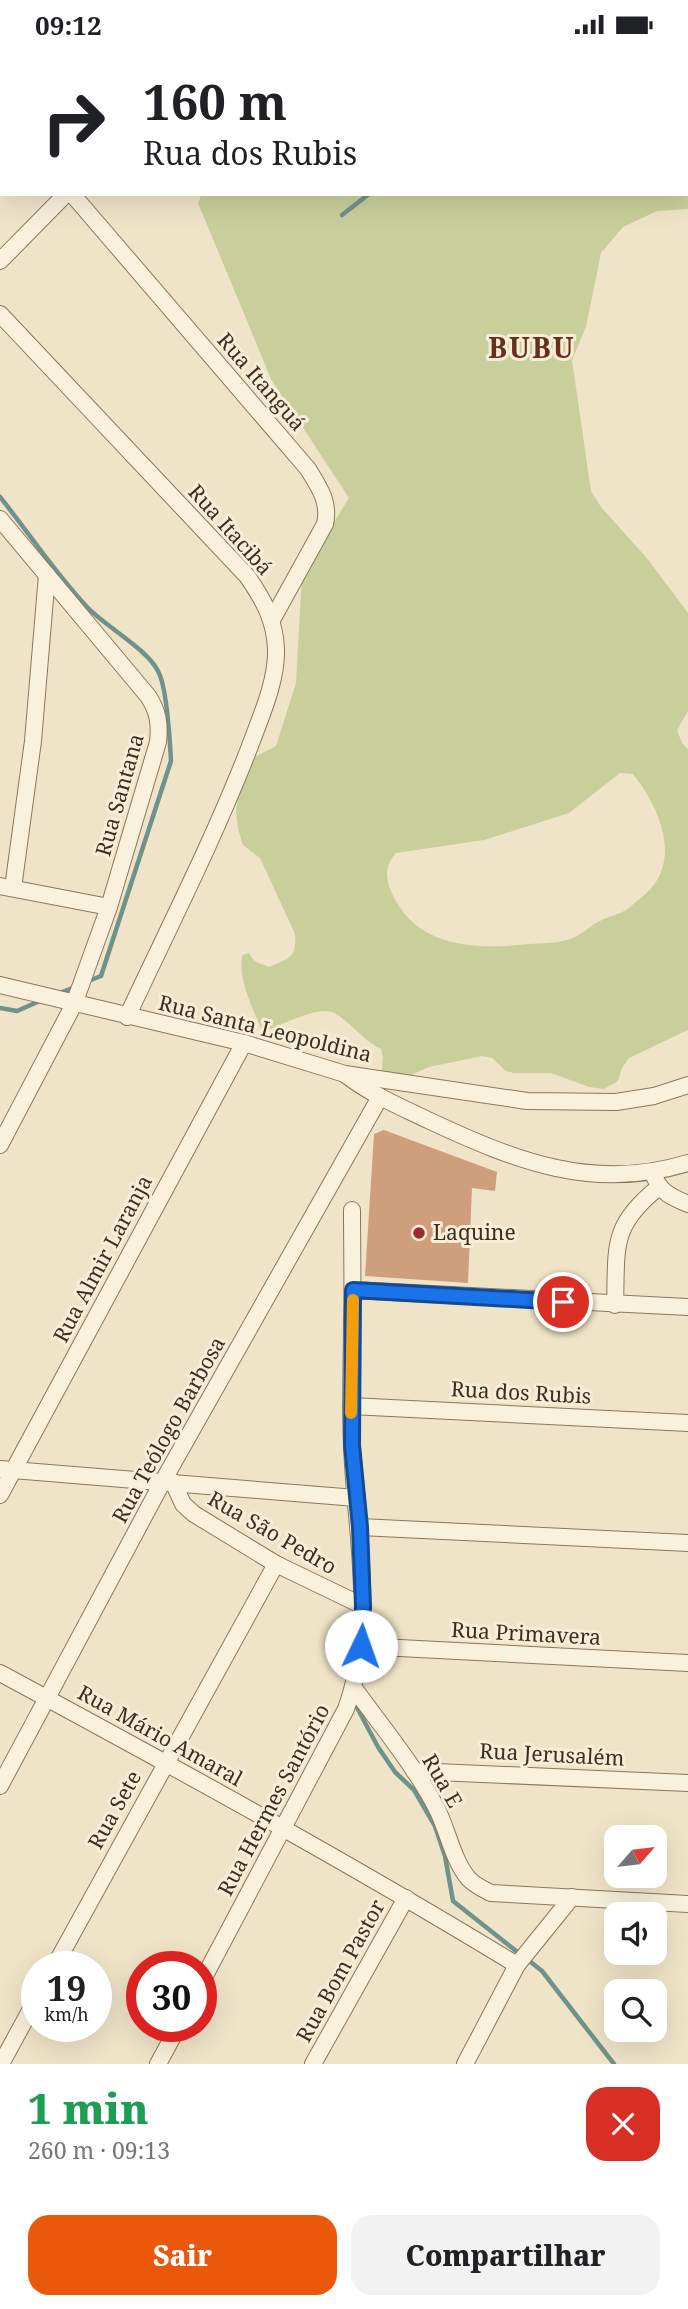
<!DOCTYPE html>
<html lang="pt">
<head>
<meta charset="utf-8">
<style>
	:root { --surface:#fff; --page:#f2f2f2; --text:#202124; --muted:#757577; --accent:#ea580c }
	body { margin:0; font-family:"Noto Serif",serif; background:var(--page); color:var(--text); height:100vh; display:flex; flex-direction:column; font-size:26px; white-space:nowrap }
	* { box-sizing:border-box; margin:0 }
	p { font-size:23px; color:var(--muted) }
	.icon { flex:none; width:38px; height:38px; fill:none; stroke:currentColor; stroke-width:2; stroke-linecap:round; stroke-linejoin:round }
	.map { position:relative; height:2015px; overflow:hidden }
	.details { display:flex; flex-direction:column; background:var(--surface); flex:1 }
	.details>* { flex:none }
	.hud { position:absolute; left:0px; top:0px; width:690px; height:147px; box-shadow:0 7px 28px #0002; background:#fff; color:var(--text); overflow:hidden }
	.needle { width:46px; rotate:62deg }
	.controls { position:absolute; left:604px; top:1776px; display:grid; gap:14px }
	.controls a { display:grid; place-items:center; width:63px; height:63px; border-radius:14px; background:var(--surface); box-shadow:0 7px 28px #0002; font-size:35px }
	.speed { position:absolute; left:21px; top:1902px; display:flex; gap:14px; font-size:35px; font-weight:700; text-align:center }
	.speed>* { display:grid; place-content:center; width:91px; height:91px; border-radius:50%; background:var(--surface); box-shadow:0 7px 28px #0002; line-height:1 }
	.speed small { font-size:18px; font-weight:400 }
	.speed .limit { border:10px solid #d22; background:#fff; color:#111 }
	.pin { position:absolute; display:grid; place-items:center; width:60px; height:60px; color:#fff; margin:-30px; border:4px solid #fff; border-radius:50%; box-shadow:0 2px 7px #0007 }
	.me { position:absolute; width:77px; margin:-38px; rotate:3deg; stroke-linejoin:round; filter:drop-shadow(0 0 5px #0008) }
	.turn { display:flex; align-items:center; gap:24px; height:147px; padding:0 28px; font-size:32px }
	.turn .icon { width:91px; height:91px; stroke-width:2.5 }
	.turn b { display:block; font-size:49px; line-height:60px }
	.round { display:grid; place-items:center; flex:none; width:74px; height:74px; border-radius:21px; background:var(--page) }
	.headline { display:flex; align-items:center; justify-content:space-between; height:119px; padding:0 28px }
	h1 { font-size:42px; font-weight:800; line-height:52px; color:#1e9e55 }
	.action { display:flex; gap:14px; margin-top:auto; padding:14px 28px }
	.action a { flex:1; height:80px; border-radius:21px; background:var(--accent); color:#fff; font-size:28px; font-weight:800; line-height:80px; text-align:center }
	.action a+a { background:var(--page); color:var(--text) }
	.status { display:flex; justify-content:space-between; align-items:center; height:49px; padding:0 35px; background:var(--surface); direction:ltr }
	.status svg { height:19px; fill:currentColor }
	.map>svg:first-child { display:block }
</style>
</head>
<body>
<div class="status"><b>09:12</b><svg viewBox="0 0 49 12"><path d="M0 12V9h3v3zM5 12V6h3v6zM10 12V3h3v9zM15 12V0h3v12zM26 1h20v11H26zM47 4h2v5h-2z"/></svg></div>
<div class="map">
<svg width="688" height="2015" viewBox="0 0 688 2015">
	<rect width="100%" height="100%" fill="#f0e4c8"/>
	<g fill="#c9cf9b" fill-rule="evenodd">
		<path d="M303,0H644L646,2H301Z"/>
		<path d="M688,44V160L657,162L623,178L601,204L586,278L572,311L591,442L601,458L646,508L688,564V662L677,681L682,694L688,700V981L629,1009L622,1019L618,1032L604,1040L589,1038L551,1024H514L506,1022L492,1009L482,1007L429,1018L398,1032L381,1026L383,1009L381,1000C363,992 347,969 332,963C317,958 283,975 268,981L261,979C253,961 236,925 243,906L249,904L254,912L269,918C289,909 297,909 295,885L260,809L243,796L238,780L236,762L238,748L253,709L276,697L296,634L302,524L349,449L271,330L198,154L202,145H688ZM620,724L633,725C662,762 685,818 638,851C634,854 631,858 626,861C619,865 610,867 602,871C590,876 582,886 570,890C557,895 541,894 528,895C475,901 415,899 391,842C385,827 385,817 396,804L484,791L569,764Z"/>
	</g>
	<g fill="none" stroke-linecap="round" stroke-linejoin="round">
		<g stroke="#6f938a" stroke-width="4.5">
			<path d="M688,143V144"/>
			<path d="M342,166L369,145"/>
			<path d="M0,448C29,484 55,524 87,558C106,578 146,599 158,622C167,638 170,693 171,712L101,927L86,933"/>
			<path d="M57,945L75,938"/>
			<path d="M0,959L17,962L42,951"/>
			<path d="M347,1637L354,1577"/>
			<path d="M353,1651L378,1698L395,1723L414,1741L435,1777L445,1807L453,1852L520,1905"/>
			<path d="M527,1910L542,1922L614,2015"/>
		</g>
	</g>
	<path fill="#cf9f7d" d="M384,1081L497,1123L495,1142L472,1139L468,1234L365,1227L374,1085Z"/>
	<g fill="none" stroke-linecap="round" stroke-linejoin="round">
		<g stroke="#8d765c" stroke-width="18">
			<g id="minor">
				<path d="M17,2L18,0"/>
				<path d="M216,2V0"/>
				<path d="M240,2L243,0"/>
				<path d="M0,23L2,20"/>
				<path d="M72,145L308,420C319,438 330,453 325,475L272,571"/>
				<path d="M0,212L66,145"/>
				<path d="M0,265L247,527C263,550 275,571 276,600C277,632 261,667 250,697C214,790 169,878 127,968"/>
				<path d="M0,470L148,647C158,662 160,675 158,693L109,858L74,955L0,1096"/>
				<path d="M0,837L109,858"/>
				<path d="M13,839L33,692L47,526"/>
				<path d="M0,936L244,994L345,1025L527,1052L616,1053L654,1047L688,1036"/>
				<path d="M346,1026C372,1046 401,1058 430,1072C516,1112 593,1143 688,1114"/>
				<path d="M655,1129C661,1144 674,1149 688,1155"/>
				<path d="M353,1241L688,1258"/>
				<path d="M615,1256C617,1198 610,1177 659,1138"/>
				<path d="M351,1357L688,1374"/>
				<path d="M0,1420L356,1449"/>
				<path d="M173,1433L183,1455L194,1465L276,1515L363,1557"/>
				<path d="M0,1446L244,994"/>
				<path d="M360,1478L688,1494"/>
				<path d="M361,1597L688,1614"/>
				<path d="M0,1624C174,1718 348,1813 517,1916"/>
				<path d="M354,1639C382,1678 415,1717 437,1760C448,1782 453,1811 468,1829C474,1836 483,1840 491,1844L688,1855"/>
				<path d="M414,1722L688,1734"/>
				<path d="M0,1737L163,1432L380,1048"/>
				<path d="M54,1918L276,1515"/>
				<path d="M201,1934L346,1660C377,1574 355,1484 352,1396C350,1355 352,1314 352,1273C353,1235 352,1198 352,1161"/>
				<path d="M1,2015L37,1949"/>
				<path d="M158,2015L178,1978"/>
				<path d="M313,2015L406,1849"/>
				<path d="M465,2015L517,1916L572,1848"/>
			</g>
		</g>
		<g stroke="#8d765c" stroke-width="21">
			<g id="tertiary">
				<path d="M660,0L661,2"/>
				<path d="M688,31V32"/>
			</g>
		</g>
		<use href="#minor" stroke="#faf1dc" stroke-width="16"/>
		<use href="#tertiary" stroke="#faf1dc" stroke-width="19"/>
	</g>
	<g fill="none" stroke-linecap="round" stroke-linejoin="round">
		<g stroke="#114b97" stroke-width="18">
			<path id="route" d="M361,1597L363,1557L360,1478L352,1396L353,1241L563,1253"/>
		</g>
		<use href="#route" stroke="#1a73e8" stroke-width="12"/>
		<path stroke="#f59e0b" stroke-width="12" d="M351,1364L353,1251"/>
	</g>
	<circle fill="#9e2a2b" stroke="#f7eed8" stroke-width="2.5" cx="419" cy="1184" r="7"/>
	<g text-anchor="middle" stroke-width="6" stroke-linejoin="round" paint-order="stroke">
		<g font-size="21" fill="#3d2e20" stroke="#f7eed8">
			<text transform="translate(261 333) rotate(49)" y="7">Rua Itanguá</text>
			<text transform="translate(230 481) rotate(48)" y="7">Rua Itacibá</text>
			<text transform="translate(120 746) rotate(-74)" y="7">Rua Santana</text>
			<text transform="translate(265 980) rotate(14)" y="7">Rua Santa Leopoldina</text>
			<text transform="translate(103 1210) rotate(-62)" y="7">Rua Almir Laranja</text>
			<text transform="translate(521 1344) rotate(3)" y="7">Rua dos Rubis</text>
			<text transform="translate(169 1381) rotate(-61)" y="7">Rua Teólogo Barbosa</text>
			<text transform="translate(272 1484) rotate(30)" y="7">Rua São Pedro</text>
			<text transform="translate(526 1585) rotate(3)" y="7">Rua Primavera</text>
			<text transform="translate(160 1687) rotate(29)" y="7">Rua Mário Amaral</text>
			<text transform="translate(552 1706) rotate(3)" y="7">Rua Jerusalém</text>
			<text transform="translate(442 1732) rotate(60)" y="7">Rua E</text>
			<text transform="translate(274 1751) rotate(-62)" y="7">Rua Hermes Santório</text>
			<text transform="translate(115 1761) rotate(-61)" y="7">Rua Sete</text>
			<text transform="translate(341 1922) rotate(-61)" y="7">Rua Bom Pastor</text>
		</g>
		<g font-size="21" fill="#3d2e20" stroke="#f7eed8" text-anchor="start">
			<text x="433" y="1191">Laquine</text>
		</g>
		<g font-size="28" font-weight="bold" letter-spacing="2" fill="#6b2e1e" stroke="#f7eed8">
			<text x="532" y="309">BUBU</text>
		</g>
	</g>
</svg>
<div class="controls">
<a><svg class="needle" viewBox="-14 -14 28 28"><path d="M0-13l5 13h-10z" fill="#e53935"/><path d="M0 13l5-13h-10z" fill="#757577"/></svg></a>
<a><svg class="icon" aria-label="sound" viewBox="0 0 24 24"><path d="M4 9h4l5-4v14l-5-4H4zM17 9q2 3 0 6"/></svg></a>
<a><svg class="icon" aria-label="search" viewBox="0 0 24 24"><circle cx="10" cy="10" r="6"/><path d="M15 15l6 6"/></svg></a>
</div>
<div class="speed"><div>19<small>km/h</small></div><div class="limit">30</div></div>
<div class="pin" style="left:563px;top:1253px;background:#d93025"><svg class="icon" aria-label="arrive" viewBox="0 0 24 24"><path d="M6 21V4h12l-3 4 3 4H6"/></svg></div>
<svg class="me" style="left:361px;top:1597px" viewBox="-20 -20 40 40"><circle r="19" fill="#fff"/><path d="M0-13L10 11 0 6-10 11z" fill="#1a73e8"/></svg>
<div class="hud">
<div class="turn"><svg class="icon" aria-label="right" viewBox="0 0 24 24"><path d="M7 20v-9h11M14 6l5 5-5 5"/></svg><div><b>160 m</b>Rua dos Rubis</div></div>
</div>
</div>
<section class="details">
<div class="headline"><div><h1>1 min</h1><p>260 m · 09:13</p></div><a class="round" style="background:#d93025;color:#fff"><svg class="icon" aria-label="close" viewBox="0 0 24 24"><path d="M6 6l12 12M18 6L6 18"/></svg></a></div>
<div class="action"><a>Sair</a><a>Compartilhar</a></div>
</section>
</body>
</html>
